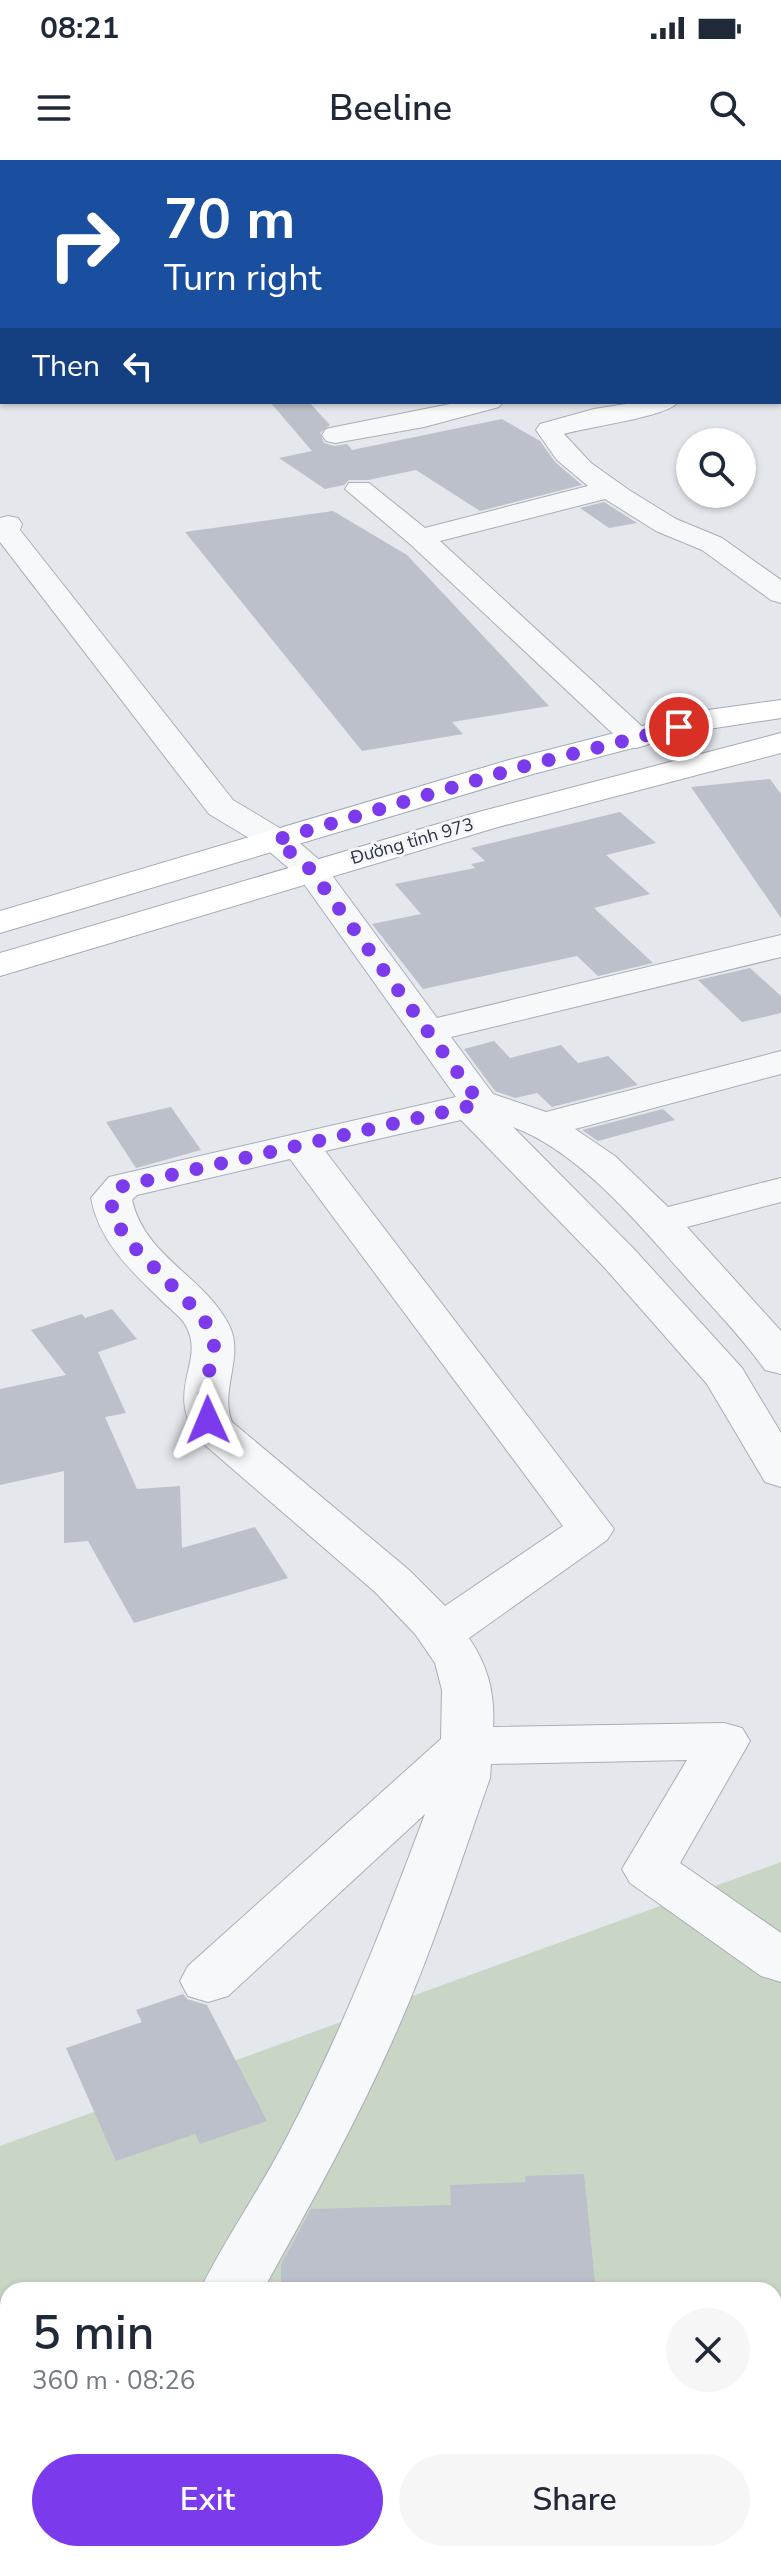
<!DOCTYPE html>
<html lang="en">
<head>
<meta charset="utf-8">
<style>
	:root { --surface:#fff; --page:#f6f6f7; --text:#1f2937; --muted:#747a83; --accent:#7c3aed }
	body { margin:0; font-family:"Nunito Sans",sans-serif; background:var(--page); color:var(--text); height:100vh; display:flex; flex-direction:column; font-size:30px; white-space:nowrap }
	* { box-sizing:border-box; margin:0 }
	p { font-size:26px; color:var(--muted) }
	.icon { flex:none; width:44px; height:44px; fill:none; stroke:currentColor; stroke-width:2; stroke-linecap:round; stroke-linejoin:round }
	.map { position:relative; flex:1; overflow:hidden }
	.side { position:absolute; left:0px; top:2122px; width:782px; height:280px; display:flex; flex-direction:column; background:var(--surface); border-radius:24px 24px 0 0; box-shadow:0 2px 6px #0004 }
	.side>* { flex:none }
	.banner { position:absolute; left:0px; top:0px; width:782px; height:244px; box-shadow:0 2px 6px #0004; background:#1a4fa0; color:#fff; overflow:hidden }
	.tools { position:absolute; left:676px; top:268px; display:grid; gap:16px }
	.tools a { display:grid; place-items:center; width:80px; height:80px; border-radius:50%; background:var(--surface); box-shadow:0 2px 6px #0004; font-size:40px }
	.pin { position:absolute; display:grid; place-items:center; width:68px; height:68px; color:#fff; margin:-34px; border:4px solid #fff; border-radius:50%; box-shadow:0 2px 8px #0007 }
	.me { position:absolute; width:88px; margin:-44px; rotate:359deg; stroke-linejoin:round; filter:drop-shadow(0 0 6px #0008) }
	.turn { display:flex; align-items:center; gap:28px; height:168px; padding:0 32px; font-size:36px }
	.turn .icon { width:104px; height:104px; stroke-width:2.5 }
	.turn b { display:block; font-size:56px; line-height:68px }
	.then { display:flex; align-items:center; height:76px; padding:0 32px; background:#0003; gap:16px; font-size:30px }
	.round { display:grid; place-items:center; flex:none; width:84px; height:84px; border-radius:42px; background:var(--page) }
	.summary { display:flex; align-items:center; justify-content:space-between; height:136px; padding:0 32px }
	h1 { font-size:48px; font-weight:600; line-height:60px }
	.primary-button { display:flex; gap:16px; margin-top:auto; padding:16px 32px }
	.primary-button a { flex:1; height:92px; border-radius:48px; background:var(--accent); color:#fff; font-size:32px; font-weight:600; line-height:92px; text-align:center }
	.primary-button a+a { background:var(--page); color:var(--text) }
	.status { display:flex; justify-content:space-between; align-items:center; height:56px; padding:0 40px; background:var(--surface); direction:ltr }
	.status svg { height:22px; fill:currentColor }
	header { display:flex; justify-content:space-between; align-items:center; height:104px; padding:0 32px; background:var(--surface); font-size:36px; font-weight:600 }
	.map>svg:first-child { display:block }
</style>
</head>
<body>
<div class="status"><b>08:21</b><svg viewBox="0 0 49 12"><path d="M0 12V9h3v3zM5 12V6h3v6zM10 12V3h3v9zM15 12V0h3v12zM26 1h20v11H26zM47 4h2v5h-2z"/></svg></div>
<header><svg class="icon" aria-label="menu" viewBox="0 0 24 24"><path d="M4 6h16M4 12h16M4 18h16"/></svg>Beeline<svg class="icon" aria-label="search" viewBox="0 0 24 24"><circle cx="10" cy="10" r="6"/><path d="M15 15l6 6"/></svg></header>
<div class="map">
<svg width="781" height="2402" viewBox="0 0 781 2402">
	<rect width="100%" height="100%" fill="#e4e7ec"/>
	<g fill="#c9d6c5" fill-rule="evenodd">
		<path d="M0,0H726L728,2H2L0,190Z"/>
		<path d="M781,1702V2402H0V1986ZM8,2130H774V2394H8Z"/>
	</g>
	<g fill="#bbc0ca">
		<path d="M270,242H309L330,265L320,273L324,283L334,286L347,284L352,290L502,259L540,281L555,302L582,325L480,351L416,310L368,320H349L344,325L325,329L279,298L312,291Z"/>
		<path d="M604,342L637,363L609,368L580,348Z"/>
		<path d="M333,351L407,395L549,546L452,562L463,574L362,591L185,372Z"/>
		<path d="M770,619L781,634V758L691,627Z"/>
		<path d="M620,652L656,683L606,695L650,734L594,748L653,803L598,816L577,796L423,829L372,764L421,754L395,724L475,708L471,704L485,701L471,688Z"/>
		<path d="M750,808L781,836V853L742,862L698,820Z"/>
		<path d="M494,881L510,898L561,885L578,903L608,896L638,925L552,947L537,933L515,938L495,931L464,889Z"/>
		<path d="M171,947L201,990L136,1008L106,962Z"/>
		<path d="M663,949L675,960L598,981L582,970Z"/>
		<path d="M112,1149L137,1179L98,1192L126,1253L105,1257L137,1329L180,1326L182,1388L255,1367L288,1418L134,1463L88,1381L64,1383V1311L0,1325V1229L66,1215L31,1170L82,1154L85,1158Z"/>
		<path d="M183,1834L187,1839L207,1845L267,1961L200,1984L195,1974L116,2001L66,1888L142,1862L136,1850Z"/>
		<path d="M584,2014L595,2122L487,2126V2130H281V2105L311,2049L451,2045L450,2025L526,2022L525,2016Z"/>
	</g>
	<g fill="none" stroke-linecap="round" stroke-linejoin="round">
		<g stroke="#a9aeb7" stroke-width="2">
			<g id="minor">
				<rect x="780" y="156" width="1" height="15"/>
				<path d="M460,242H503L499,247L424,267L335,283L326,281L322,275L326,269L335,267Z"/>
				<path d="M639,242H678C668,257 586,267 564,274L591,303L629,330L676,359L722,378L781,420V443L771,440L702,390L656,371L605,339L440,381L647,571L652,578L647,585L636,588L625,585L410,384L345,329L349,323H369L425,368L588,326L557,300L536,270L540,264L594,249Z"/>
				<path d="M8,356L18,358L22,364L20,370L233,640L288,673L323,703L437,858L781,775V797L451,877L493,934L546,952L781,891V914L575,969L615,996L668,1047L781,1018V1042L687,1067L781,1171V1214L765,1210C743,1179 716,1151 690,1122C644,1070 581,992 513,967L634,1089L742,1208L781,1273V1327L765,1322L707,1224L604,1107L461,960L325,991L614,1369L607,1380L469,1478C488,1506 495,1533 493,1567L724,1563L742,1568L750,1581L680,1703L781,1773V1822L761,1816L630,1723L622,1709L687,1600L491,1604L490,1618C460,1704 432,1792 395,1875C356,1963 310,2046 263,2130H200C226,2077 261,2028 288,1975C343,1869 383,1766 425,1654L228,1836L208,1842L188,1836L180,1821L188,1806L441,1579L442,1530L435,1503L415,1474L375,1432L198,1279C164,1229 206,1202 186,1166C181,1156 168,1148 160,1139C130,1110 99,1081 91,1038L109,1017L456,937L299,717L264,687L209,654L0,382V358ZM290,999L563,1366L445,1446L409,1410L232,1262C219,1230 245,1196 229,1165C204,1116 145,1097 132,1040L137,1035Z"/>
				<path d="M781,2162V2221L774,2223V2164Z"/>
				<path d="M35,2394H104L101,2402H31Z"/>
				<path d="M516,2394H588L585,2402H512Z"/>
			</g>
		</g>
		<g stroke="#a3abb8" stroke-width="2">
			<g id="major">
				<path d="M781,540V558L702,570L533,614L0,773V751L509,600L701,551Z"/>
				<path d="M781,573V593L498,667L0,816V793L475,653Z"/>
			</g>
		</g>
		<use href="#minor" fill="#f7f8fa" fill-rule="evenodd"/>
		<use href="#major" fill="#fff" fill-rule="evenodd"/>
	</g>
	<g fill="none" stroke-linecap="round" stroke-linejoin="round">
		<path stroke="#7c3aed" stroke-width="14" stroke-dasharray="0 25.2" d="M208,1260L204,1238L214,1186L209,1167L198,1152L127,1080L113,1055L111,1038L123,1026L470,946L479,942L311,710L276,680L521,607L679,567"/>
	</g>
	<g text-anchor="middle" stroke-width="6" stroke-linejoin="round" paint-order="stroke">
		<g font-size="18" fill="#2b3445" stroke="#f4f6f9">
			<text transform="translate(412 681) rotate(-16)" y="6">Đường tỉnh 973</text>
		</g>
	</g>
</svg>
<div class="tools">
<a><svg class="icon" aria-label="search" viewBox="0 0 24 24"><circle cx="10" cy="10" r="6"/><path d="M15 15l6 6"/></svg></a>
</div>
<div class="pin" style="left:679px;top:567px;background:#d93025"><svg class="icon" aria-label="arrive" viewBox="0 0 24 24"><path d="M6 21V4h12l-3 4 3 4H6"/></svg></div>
<svg class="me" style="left:208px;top:1260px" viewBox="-20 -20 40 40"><path d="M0-17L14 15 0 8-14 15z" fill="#7c3aed" stroke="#fff" stroke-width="4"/></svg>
<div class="banner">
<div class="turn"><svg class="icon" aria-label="right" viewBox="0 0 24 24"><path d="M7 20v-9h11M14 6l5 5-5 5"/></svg><div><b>70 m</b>Turn right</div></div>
<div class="then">Then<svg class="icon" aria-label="left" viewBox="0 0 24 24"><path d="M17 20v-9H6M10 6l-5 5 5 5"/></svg></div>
</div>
<section class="side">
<div class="summary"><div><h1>5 min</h1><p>360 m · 08:26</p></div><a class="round"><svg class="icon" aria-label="close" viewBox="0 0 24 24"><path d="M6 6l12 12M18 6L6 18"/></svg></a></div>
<div class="primary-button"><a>Exit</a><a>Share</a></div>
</section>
</div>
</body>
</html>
